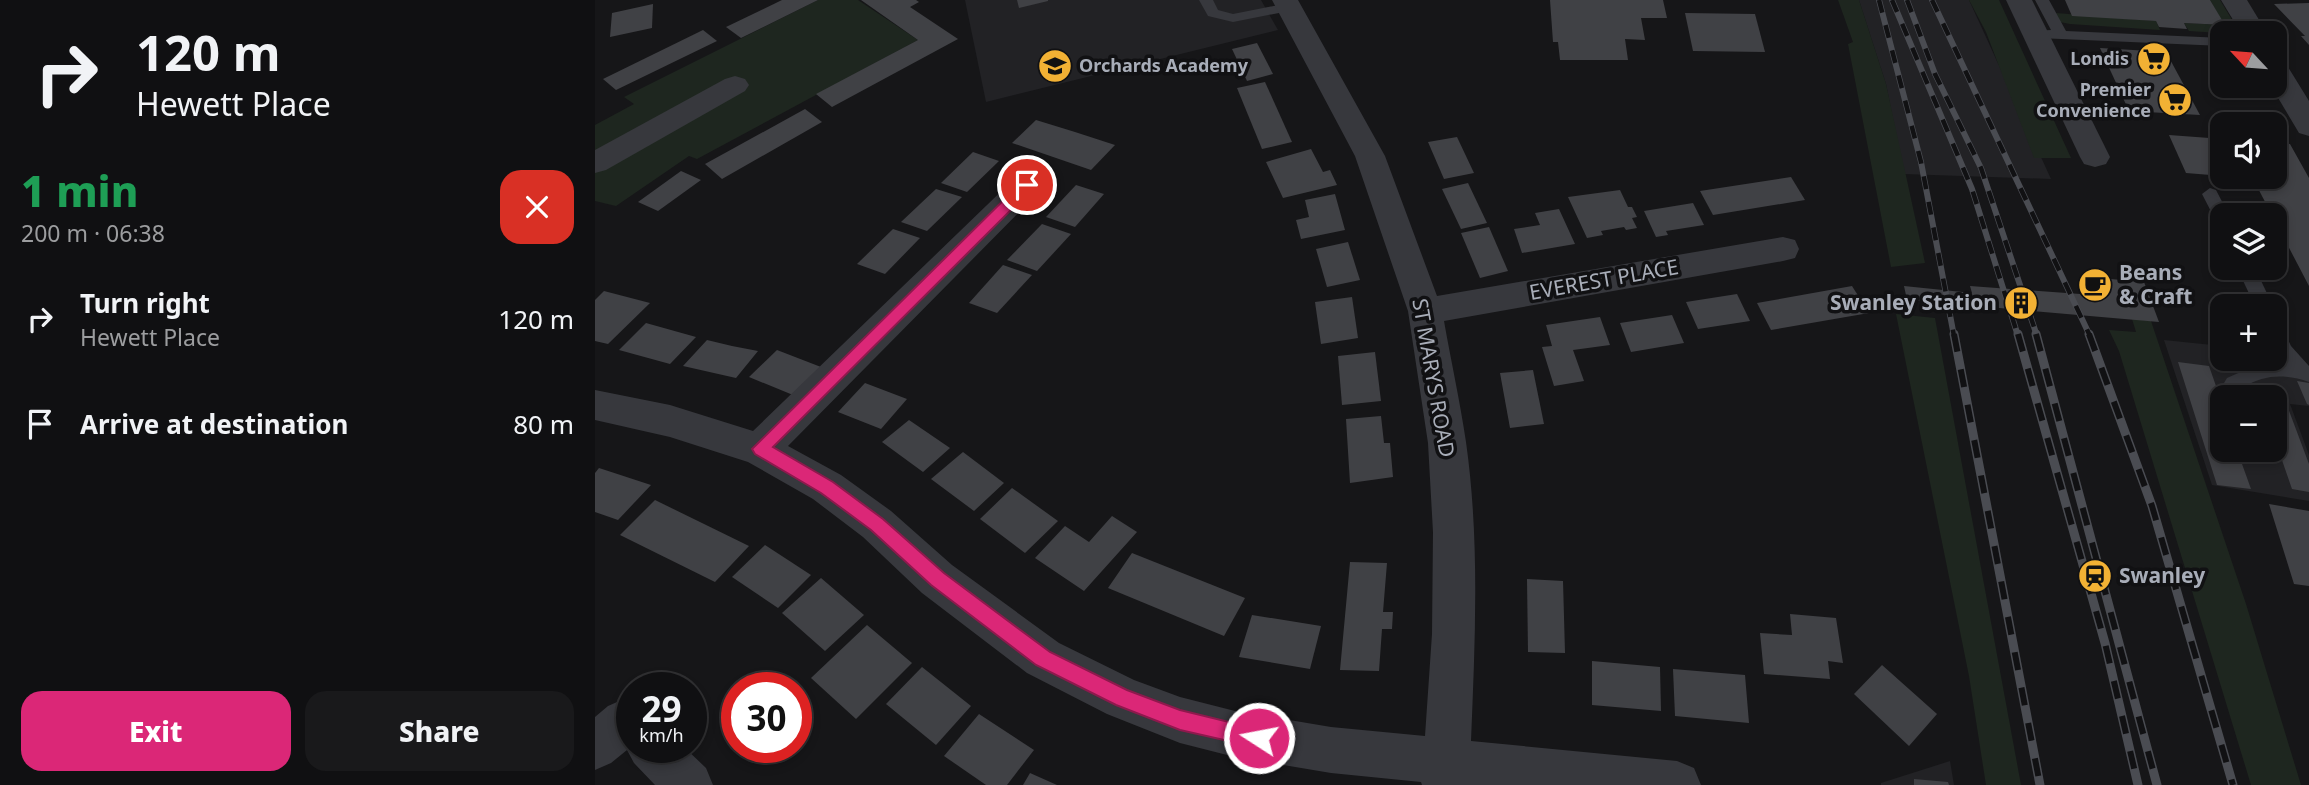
<!DOCTYPE html>
<html lang="en">
<head>
<meta charset="utf-8">
<style>
	:root { --surface:#101012; --page:#19191b; --text:#f1f3f6; --muted:#9c9d9f; --line:#303032; --accent:#db2777 }
	body { margin:0; font-family:"Noto Sans",sans-serif; background:var(--page); color:var(--text); height:100vh; display:flex; flex-direction:column; font-size:26px; white-space:nowrap }
	* { box-sizing:border-box; margin:0 }
	p { font-size:23px; color:var(--muted) }
	.icon { flex:none; width:38px; height:38px; fill:none; stroke:currentColor; stroke-width:2; stroke-linecap:round; stroke-linejoin:round }
	.map { position:relative; flex:1; overflow:hidden }
	.details { display:flex; flex-direction:column; background:var(--surface); width:595px }
	.details>* { flex:none }
	.hud { background:#101012; color:var(--text); overflow:hidden }
	.needle { width:46px; rotate:296deg }
	.fabs { position:absolute; left:1615px; top:21px; display:grid; gap:14px }
	.fabs a { display:grid; place-items:center; width:77px; height:77px; border-radius:14px; background:var(--surface); box-shadow:0 4px 10px #0003,0 0 0 2px var(--line); font-size:35px }
	.speed { position:absolute; left:21px; top:672px; display:flex; gap:14px; font-size:35px; font-weight:700; text-align:center }
	.speed>* { display:grid; place-content:center; width:91px; height:91px; border-radius:50%; background:var(--surface); box-shadow:0 4px 10px #0003,0 0 0 2px var(--line); line-height:1 }
	.speed small { font-size:18px; font-weight:400 }
	.speed .limit { border:10px solid #d22; background:#fff; color:#111 }
	.pin { position:absolute; display:grid; place-items:center; width:60px; height:60px; color:#fff; margin:-30px; border:4px solid #fff; border-radius:50%; box-shadow:0 2px 7px #0007 }
	.me { position:absolute; width:77px; margin:-38px; rotate:281deg; stroke-linejoin:round; filter:drop-shadow(0 0 5px #0008) }
	.turn { display:flex; align-items:center; gap:24px; height:147px; padding:0 21px; font-size:32px }
	.turn .icon { width:91px; height:91px; stroke-width:2.5 }
	.turn b { display:block; font-size:49px; line-height:60px }
	.round { display:grid; place-items:center; flex:none; width:74px; height:74px; border-radius:21px; background:var(--page) }
	.summary { display:flex; align-items:center; justify-content:space-between; height:119px; padding:0 21px }
	h1 { font-size:42px; font-weight:800; line-height:52px; color:#1e9e55 }
	.action { display:flex; gap:14px; margin-top:auto; padding:14px 21px }
	.action a { flex:1; height:80px; border-radius:21px; background:var(--accent); color:#fff; font-size:28px; font-weight:800; line-height:80px; text-align:center }
	.action a+a { background:var(--page); color:var(--text) }
	ul { padding:0; list-style:none }
	li { display:flex; align-items:center; gap:21px; height:105px; padding:0 21px }
	li div { flex:1 }
	li b { display:block; font-size:26px }
	li em { font-style:normal }
	main { display:flex; flex:1; min-height:0 }
	.map>svg:first-child { display:block }
</style>
</head>
<body>
<main>
<section class="details">
<div class="hud">
<div class="turn"><svg class="icon" aria-label="right" viewBox="0 0 24 24"><path d="M7 20v-9h11M14 6l5 5-5 5"/></svg><div><b>120 m</b>Hewett Place</div></div>
</div>
<div class="summary"><div><h1>1 min</h1><p>200 m · 06:38</p></div><a class="round" style="background:#d93025;color:#fff"><svg class="icon" aria-label="close" viewBox="0 0 24 24"><path d="M6 6l12 12M18 6L6 18"/></svg></a></div>
<ul>
<li><svg class="icon" aria-label="right" viewBox="0 0 24 24"><path d="M7 20v-9h11M14 6l5 5-5 5"/></svg><div><b>Turn right</b><p>Hewett Place</p></div><em>120 m</em></li>
<li><svg class="icon" aria-label="arrive" viewBox="0 0 24 24"><path d="M6 21V4h12l-3 4 3 4H6"/></svg><div><b>Arrive at destination</b></div><em>80 m</em></li>
</ul>
<div class="action"><a>Exit</a><a>Share</a></div>
</section>
<div class="map">
<svg width="1714" height="785" viewBox="0 0 1714 785">
	<rect width="100%" height="100%" fill="#161618"/>
	<g fill="#222225" fill-rule="evenodd">
		<path d="M370,0H666L683,30L391,102Z"/>
		<path d="M1264,0H1374L1456,179L1309,174L1291,84Z"/>
		<path d="M1569,340L1627,346L1628,359H1674L1682,364L1714,367V406L1695,404L1714,455V501L1617,485ZM1628,397H1680V450H1628Z"/>
		<path d="M1355,761L1359,785H1286V783Z"/>
	</g>
	<g fill="#1e261f">
		<path d="M223,0H263L323,40L102,159L94,156L21,206L0,201V125L39,104L29,97Z"/>
		<path d="M1243,0H1264L1291,84L1330,263L1296,267L1253,44L1258,42Z"/>
		<path d="M1374,0H1404L1476,158H1439L1391,32Z"/>
		<path d="M1615,0H1625L1637,20L1638,27L1624,33L1594,31L1589,23L1629,25Z"/>
		<path d="M1461,13L1561,21L1565,30L1475,24L1465,22Z"/>
		<path d="M1301,314L1340,318L1426,785H1391L1374,676Z"/>
		<path d="M1537,319L1556,321L1651,604L1706,785H1656L1524,351L1514,330L1541,332Z"/>
	</g>
	<g fill="#404145">
		<path d="M187,0H223L146,38L131,27Z"/>
		<path d="M266,0H321L324,2L315,7L363,39L237,107L221,94L323,40Z"/>
		<path d="M422,0H453V1L424,8Z"/>
		<path d="M955,0H1068L1072,18H1046L1050,40L1030,39L1033,60H965L963,42H958Z"/>
		<path d="M1470,0H1615L1630,25L1589,23L1592,29L1564,27L1561,21L1477,16Z"/>
		<path d="M1714,3V45L1706,36H1710L1679,4Z"/>
		<path d="M58,4L57,28L15,37L17,13Z"/>
		<path d="M1090,13L1160,14L1170,52L1098,51Z"/>
		<path d="M108,30L122,41L21,90L8,79Z"/>
		<path d="M662,43L678,74L652,81L637,49Z"/>
		<path d="M1505,48L1571,52L1605,115L1534,111Z"/>
		<path d="M670,82L697,142L667,149L642,88Z"/>
		<path d="M210,109L227,122L127,179L110,164Z"/>
		<path d="M441,120L480,132L520,145L496,170L417,143Z"/>
		<path d="M1574,135L1628,139V176L1591,173Z"/>
		<path d="M862,137L879,173L849,179L833,142Z"/>
		<path d="M1680,143L1695,144L1714,178V286L1680,221V215H1677L1657,177H1680Z"/>
		<path d="M716,149L728,172L735,170L742,185L688,198L671,162Z"/>
		<path d="M378,152L404,161L372,192L346,183Z"/>
		<path d="M86,171L106,180L63,211L43,202Z"/>
		<path d="M1196,177L1210,200L1118,215L1105,191Z"/>
		<path d="M873,183L892,223L866,229L847,189Z"/>
		<path d="M481,185L509,194L480,227L451,217Z"/>
		<path d="M341,189L367,197L332,231L306,222Z"/>
		<path d="M1025,190L1033,207H1037L1042,217L1037,218L1042,228L1031,230L1029,227L1006,231L1008,235L992,238L973,197Z"/>
		<path d="M740,194L750,230L706,239L701,220L714,217L710,200Z"/>
		<path d="M1098,203L1109,225L1071,231L1073,235L1061,237L1049,211Z"/>
		<path d="M964,209L980,244L927,253L919,229L945,225L940,213Z"/>
		<path d="M447,224L476,234L442,271L412,260Z"/>
		<path d="M894,227L913,271L885,278L866,233Z"/>
		<path d="M298,229L325,238L290,274L262,264Z"/>
		<path d="M753,242L765,280L732,287L721,249Z"/>
		<path d="M408,265L437,275L402,313L374,303Z"/>
		<path d="M1493,277L1549,282L1564,322L1312,300L1309,286L1377,293L1375,286L1499,295Z"/>
		<path d="M1257,286L1274,313L1176,330L1162,303Z"/>
		<path d="M9,291L55,303L13,344L0,341V300Z"/>
		<path d="M1142,294L1155,321L1103,329L1091,302Z"/>
		<path d="M757,297L763,338L726,344L720,302Z"/>
		<path d="M1077,315L1089,343L1036,352L1025,323Z"/>
		<path d="M1005,317L1015,345L978,350L989,381L959,386L947,347L957,346L951,325Z"/>
		<path d="M51,323L101,337L75,364L24,350Z"/>
		<path d="M112,340L137,346L163,351L141,378L88,366Z"/>
		<path d="M182,350L226,367L198,395L154,377Z"/>
		<path d="M780,352L786,401L747,405L743,356Z"/>
		<path d="M1583,362L1614,366L1628,406V450H1642L1656,489L1622,485Z"/>
		<path d="M938,370L949,424L915,428L905,373Z"/>
		<path d="M1702,381L1714,383V405L1712,404Z"/>
		<path d="M270,383L312,399L286,429L243,412Z"/>
		<path d="M1662,388L1687,392L1714,464V492L1697,489L1680,440V397H1665Z"/>
		<path d="M786,416L789,443H795L798,477L755,483L751,419Z"/>
		<path d="M314,420L355,448L328,472L287,442Z"/>
		<path d="M368,452L409,483L379,511L336,479Z"/>
		<path d="M4,468L56,485L23,520L0,512V473Z"/>
		<path d="M417,488L463,521L430,553L385,519Z"/>
		<path d="M60,500L154,546L120,582L25,535Z"/>
		<path d="M1674,504L1714,511V586L1699,584Z"/>
		<path d="M517,516L542,532L489,591L440,558L470,526L494,542Z"/>
		<path d="M170,545L216,575L183,608L137,577Z"/>
		<path d="M537,553L650,598L629,636L513,588Z"/>
		<path d="M755,562L792,563L788,612H798L797,629H787L784,671L745,670Z"/>
		<path d="M226,578L269,615L230,651L187,613Z"/>
		<path d="M932,579L968,581L970,653L933,652Z"/>
		<path d="M1195,614L1241,618L1248,663L1233,661L1235,679L1169,674L1165,633L1197,635Z"/>
		<path d="M657,615L726,626L715,669L644,657Z"/>
		<path d="M272,625L317,663L261,719L216,678Z"/>
		<path d="M997,661L1065,667L1066,711L997,705Z"/>
		<path d="M1287,665L1342,714L1314,746L1259,694Z"/>
		<path d="M327,667L376,706L341,745L291,704Z"/>
		<path d="M1078,669L1150,675L1154,723L1080,716Z"/>
		<path d="M384,714L439,750L412,785H391L349,756Z"/>
		<path d="M435,773L462,785H428Z"/>
		<path d="M1319,779L1353,782L1354,785H1319Z"/>
	</g>
	<g fill="none" stroke-linecap="round" stroke-linejoin="round">
		<g fill="#37383d" fill-rule="evenodd">
			<path d="M604,0H618L623,10L638,14L694,3L701,7L694,11L638,22L613,16Z"/>
			<path d="M1440,0H1454L1471,31L1628,38V46L1443,38L1436,34L1438,31L1456,30Z"/>
			<path d="M1615,188L1621,190L1634,215H1628V225L1622,223L1607,194Z"/>
			<path d="M1642,268H1660L1678,306H1660Z"/>
			<path d="M1680,323L1686,325L1696,346L1714,366V382C1691,374 1670,374 1649,387L1650,397H1630L1629,383L1632,378L1666,363L1686,361L1680,351Z"/>
		</g>
		<g fill="#37383d" fill-rule="evenodd">
			<path d="M677,0H703L790,156L842,296L1188,237L1200,240L1204,249L1200,258L1188,261L849,321C856,361 865,401 871,442C885,541 880,642 876,741L1082,761L1099,768L1106,785H827L826,782L736,773L640,757L585,743L512,714L432,673L327,593L268,537L218,499L153,462L75,437L0,420V390L75,405L158,431L421,177L432,174L443,177L448,185L443,193L193,446L246,475L296,511L357,565L464,643L539,680L585,697L640,711L736,727L830,736L837,634L838,532L833,443L813,311L760,156Z"/>
			<path d="M1411,0H1437L1515,157L1511,164L1500,167L1489,164L1485,157Z"/>
			<path d="M1626,0H1652L1672,33H1646Z"/>
			<path d="M1680,59L1690,62L1714,101V136L1704,133L1676,86H1680Z"/>
			<path d="M140,76L150,79L154,85L150,91L11,170L0,173V150L130,79Z"/>
			<path d="M29,699L37,702V747H89L111,768L118,785H60L39,763L32,750L16,763L0,770V717L13,706Z"/>
		</g>
		<g stroke="#4a4c52" stroke-width="6">
			<g id="rail-far1">
				<path d="M1284,0L1326,162L1359,336"/>
				<path d="M1297,0L1377,189L1423,336"/>
				<path d="M1312,0L1340,74L1386,168L1442,336"/>
				<path d="M1337,0L1495,336"/>
			</g>
		</g>
		<g stroke="#4a4c52" stroke-width="9">
			<g id="rail">
				<path d="M1359,334L1445,785"/>
				<path d="M1423,334L1510,643L1543,785"/>
				<path d="M1441,334L1562,785"/>
				<path d="M1494,334L1557,506L1638,785"/>
			</g>
		</g>
		<use href="#rail-far1" stroke="#111113" stroke-width="4.5" stroke-dasharray="13" stroke-linecap="butt"/>
		<use href="#rail" stroke="#111113" stroke-width="6" stroke-dasharray="18" stroke-linecap="butt"/>
	</g>
	<path fill="#db2777" stroke="#8e194d" stroke-width="2" d="M432,181L439,185L437,189L178,447L238,482L288,519L349,573L455,652L532,690L585,710L671,731L674,738L671,745L664,748L585,730L521,705L441,665L336,585L276,530L226,493L160,454L157,449L427,182Z"/>
	<defs>
		<g id="supermarket-disc" transform="scale(1.75)"><circle r="9.5" fill="#f2b134" stroke="#111113"/><path d="M-6-5.5h2.5l.6 2H6L4.5 2H-2.5L-4.4-4H-6ZM-1.5 3.2a1.3 1.3 0 1 0 .1 0ZM3 3.2a1.3 1.3 0 1 0 .1 0Z" fill="#111"/></g>
		<g id="school-disc" transform="scale(1.75)"><circle r="9.5" fill="#f2b134" stroke="#111113"/><path d="M0-5L7-2L0 1L-7-2ZM-4 1L0 2.5L4 1V4Q0 6-4 4Z" fill="#111"/></g>
		<g id="cafe-disc" transform="scale(1.75)"><circle r="9.5" fill="#f2b134" stroke="#111113"/><path d="M-5.5-4.5H6V0H3Q3 3.5 0 3.5H-2.5Q-5.5 3.5-5.5 0ZM3-3.2v2h1.7v-2ZM-6 4.5H4V6H-6Z" fill="#111"/></g>
		<g id="building-disc" transform="scale(1.75)"><circle r="9.5" fill="#f2b134" stroke="#111113"/><path d="M-4-6H4V6H1V3H-1V6H-4ZM-2.5-4.3h1.7v1.8h-1.7ZM.8-4.3h1.7v1.8H.8ZM-2.5-1h1.7V.8h-1.7ZM.8-1h1.7V.8H.8Z" fill="#111"/></g>
		<g id="station-disc" transform="scale(1.75)"><circle r="9.5" fill="#f2b134" stroke="#111113"/><path d="M-3-6H3Q5-6 5-4V2Q5 4 3 4L4.5 6H3L1.5 4h-3L-3 6H-4.5L-3 4Q-5 4-5 2V-4Q-5-6-3-6ZM-3.5-4v3h7v-3ZM-3.5 1v1.5H-2V1ZM2 1v1.5H3.5V1Z" fill="#111"/></g>
	</defs>
	<g fill-rule="evenodd">
		<use href="#supermarket-disc" x="1559" y="59"/>
		<use href="#school-disc" x="460" y="66"/>
		<use href="#supermarket-disc" x="1580" y="100"/>
		<use href="#cafe-disc" x="1500" y="285"/>
		<use href="#building-disc" x="1426" y="303"/>
		<use href="#station-disc" x="1500" y="576"/>
	</g>
	<g text-anchor="middle" stroke-width="7" stroke-linejoin="round" paint-order="stroke">
		<g font-size="18" font-weight="bold" fill="#a8adb8" stroke="#111113" text-anchor="end">
			<text x="1534" y="65">Londis</text>
			<text x="484" y="72" text-anchor="start">Orchards Academy</text>
			<text x="1556" y="96">Premier<tspan x="1556" dy="21">Convenience</tspan></text>
		</g>
		<g font-size="21" font-weight="bold" fill="#a8adb8" stroke="#111113" text-anchor="start">
			<text x="1524" y="280">Beans<tspan x="1524" dy="24">&amp; Craft</tspan></text>
			<text x="1402" y="310" text-anchor="end">Swanley Station</text>
			<text x="1524" y="583">Swanley</text>
		</g>
		<g font-size="21" fill="#a8adb8" stroke="#111113">
			<text transform="translate(1009 280) rotate(-10)" y="7">EVEREST PLACE</text>
			<text transform="translate(838 378) rotate(80)" y="7">ST MARYS ROAD</text>
		</g>
	</g>
</svg>
<div class="fabs">
<a><svg class="needle" viewBox="-14 -14 28 28"><path d="M0-13l5 13h-10z" fill="#e53935"/><path d="M0 13l5-13h-10z" fill="#9c9d9f"/></svg></a>
<a><svg class="icon" aria-label="sound" viewBox="0 0 24 24"><path d="M4 9h4l5-4v14l-5-4H4zM17 9q2 3 0 6"/></svg></a>
<a><svg class="icon" aria-label="layers" viewBox="0 0 24 24"><path d="M12 4l9 5-9 5-9-5zM3 14l9 5 9-5"/></svg></a>
<a>+</a>
<a>−</a>
</div>
<div class="speed"><div>29<small>km/h</small></div><div class="limit">30</div></div>
<div class="pin" style="left:432px;top:185px;background:#d93025"><svg class="icon" aria-label="arrive" viewBox="0 0 24 24"><path d="M6 21V4h12l-3 4 3 4H6"/></svg></div>
<svg class="me" style="left:664px;top:738px" viewBox="-20 -20 40 40"><circle r="17" fill="#db2777" stroke="#fff" stroke-width="3"/><path d="M0-11L8 9 0 5-8 9z" fill="#fff"/></svg>
</div>
</main>
</body>
</html>
